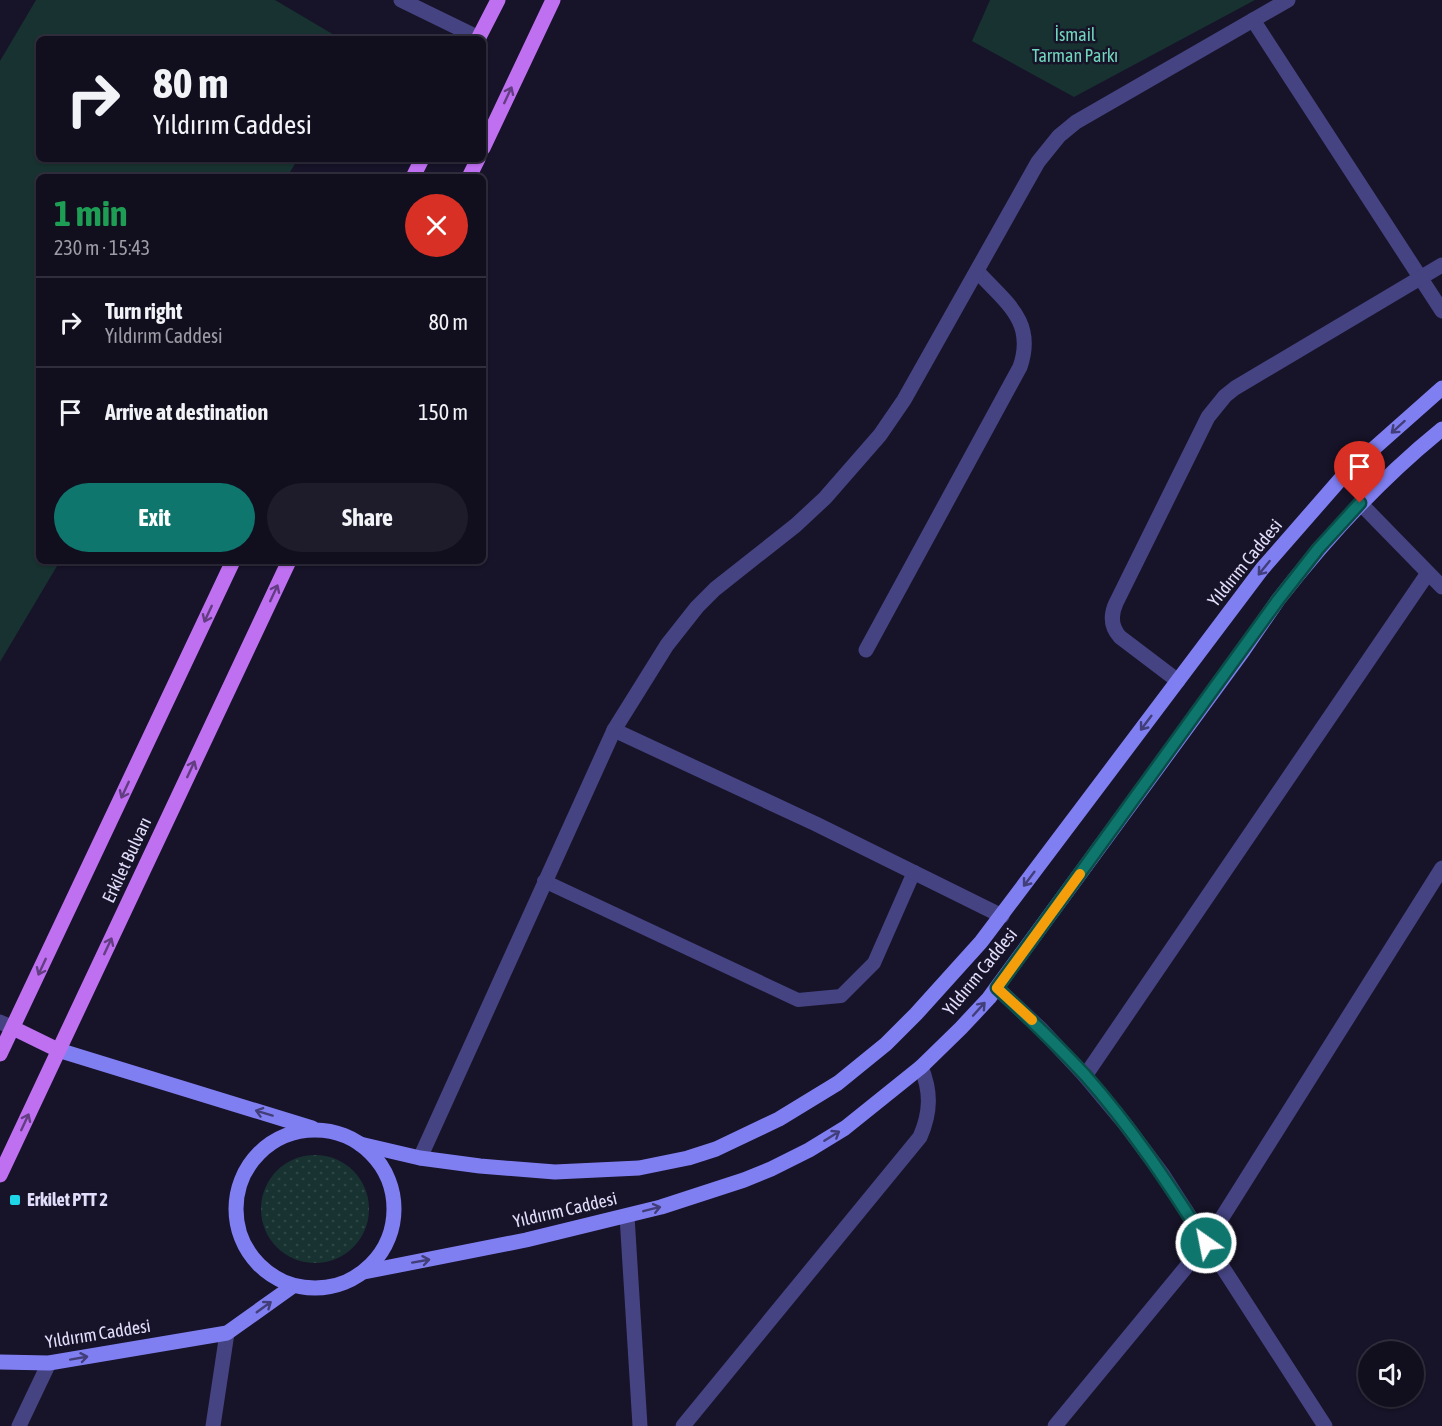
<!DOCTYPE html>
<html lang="en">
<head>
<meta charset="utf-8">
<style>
	:root { --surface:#110e1e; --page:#1e1c2b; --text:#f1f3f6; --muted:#9c9ca4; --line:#302e3c; --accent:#0f766e }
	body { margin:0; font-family:"Asap Condensed",sans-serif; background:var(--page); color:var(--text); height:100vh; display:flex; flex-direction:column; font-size:22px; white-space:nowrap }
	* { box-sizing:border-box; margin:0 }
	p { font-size:20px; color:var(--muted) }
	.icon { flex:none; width:33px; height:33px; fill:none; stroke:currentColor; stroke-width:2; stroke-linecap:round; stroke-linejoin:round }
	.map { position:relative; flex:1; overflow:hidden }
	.side { position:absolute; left:36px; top:174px; width:450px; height:390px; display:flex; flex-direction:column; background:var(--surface); border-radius:9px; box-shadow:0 2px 4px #0004,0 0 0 2px var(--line) }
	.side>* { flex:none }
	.top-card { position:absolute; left:36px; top:36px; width:450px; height:126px; border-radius:9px; box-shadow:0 2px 4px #0004,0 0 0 2px var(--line); background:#110e1e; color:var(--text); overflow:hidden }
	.fabs { position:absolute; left:1358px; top:1341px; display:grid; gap:12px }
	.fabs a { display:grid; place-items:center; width:66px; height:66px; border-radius:50%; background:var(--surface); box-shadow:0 2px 4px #0004,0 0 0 2px var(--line); font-size:30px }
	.pin { position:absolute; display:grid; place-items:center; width:51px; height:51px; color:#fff; margin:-62px -26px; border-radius:50% 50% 50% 0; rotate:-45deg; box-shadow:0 0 6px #0007 }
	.pin .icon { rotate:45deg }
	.me { position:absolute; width:66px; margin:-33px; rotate:327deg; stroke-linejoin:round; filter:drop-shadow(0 0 4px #0008) }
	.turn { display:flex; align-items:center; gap:21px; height:126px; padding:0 18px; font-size:27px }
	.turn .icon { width:78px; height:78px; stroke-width:2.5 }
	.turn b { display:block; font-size:42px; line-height:51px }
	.round { display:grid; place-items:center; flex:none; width:63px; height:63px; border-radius:32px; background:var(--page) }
	.head { display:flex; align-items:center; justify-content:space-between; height:102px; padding:0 18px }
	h1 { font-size:36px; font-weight:700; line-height:45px; color:#1e9e55 }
	.cta { display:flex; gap:12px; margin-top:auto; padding:12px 18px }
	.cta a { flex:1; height:69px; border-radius:36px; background:var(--accent); color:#fff; font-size:24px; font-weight:700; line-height:69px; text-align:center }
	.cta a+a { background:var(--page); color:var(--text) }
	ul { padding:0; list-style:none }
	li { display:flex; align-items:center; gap:18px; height:90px; padding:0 18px; border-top:2px solid var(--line) }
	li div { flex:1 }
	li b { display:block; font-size:22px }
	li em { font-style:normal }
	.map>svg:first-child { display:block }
</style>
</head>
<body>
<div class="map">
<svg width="1442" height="1426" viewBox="0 0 1442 1426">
	<defs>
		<pattern id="grass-dots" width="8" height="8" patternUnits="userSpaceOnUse" patternTransform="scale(1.5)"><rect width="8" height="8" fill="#173230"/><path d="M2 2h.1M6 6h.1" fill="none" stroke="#2d4645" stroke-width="1.8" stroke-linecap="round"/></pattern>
	</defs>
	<rect width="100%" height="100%" fill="#171328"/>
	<circle fill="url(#grass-dots)" cx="315" cy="1209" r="54"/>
	<g fill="#173230">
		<path d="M36,0H275L341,39H39V159H298L287,177H39V561H60L0,662V61Z"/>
		<path d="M990,0H1255L1074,97L972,41Z"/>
	</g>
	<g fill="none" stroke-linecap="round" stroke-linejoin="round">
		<path stroke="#454382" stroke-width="14" d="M544,881L798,1000L841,996L874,963L914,872"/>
		<g stroke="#454382" stroke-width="15">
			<path d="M401,0L479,38"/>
			<path d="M1253,20L1442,311"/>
			<path d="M1360,503L1442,587"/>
			<path d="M866,650L1020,367C1036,321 1005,302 977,271"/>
			<path d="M1178,681L1120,637C1111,627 1110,616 1116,603L1208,417L1225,396L1235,388L1442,265"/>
			<path d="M614,730L816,824L1002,916"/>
			<path d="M997,988L1042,1030L1085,1076L1125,1124L1163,1175L1325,1426"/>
			<path d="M0,1022L13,1028"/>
			<path d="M1085,1076L1428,573"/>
			<path d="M420,1158L614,730L667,645L697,607L715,589L796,525L825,498L880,435L904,400L1038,162L1059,136L1076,122L1288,0"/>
			<path d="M627,1216L640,1426"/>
			<path d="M19,1426L49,1363"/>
			<path d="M213,1426L227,1333"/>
			<path d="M683,1426L920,1137C931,1112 931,1091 921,1067"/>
			<path d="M1055,1426L1206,1243L1442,868"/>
		</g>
		<g stroke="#807ff2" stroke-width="15">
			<path d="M58,1050L312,1128"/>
			<circle cx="315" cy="1209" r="79"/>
			<path d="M360,1144L420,1158L480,1166L555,1172L639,1168L688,1158L716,1149L779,1119L838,1083L886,1044L916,1014L981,942L1262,569L1345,474L1442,388"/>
			<path d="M364,1272L526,1240L661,1207L744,1180L771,1169L809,1150L845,1128L921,1067L961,1028L989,998L1243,651L1278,600C1327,537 1380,479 1442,429"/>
			<path d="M0,1362L49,1363L227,1333L293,1286"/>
		</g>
		<g stroke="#bf70f1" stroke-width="15">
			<path d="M478,39L498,0"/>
			<path d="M483,148L553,0"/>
			<path d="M413,177L422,159"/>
			<path d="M469,177L478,159"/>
			<path d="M13,1028L58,1050"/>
			<path d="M0,1054L233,561"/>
			<path d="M0,1175L289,561"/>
		</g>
	</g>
	<defs><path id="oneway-shaft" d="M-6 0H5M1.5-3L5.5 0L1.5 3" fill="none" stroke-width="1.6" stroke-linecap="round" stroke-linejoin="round" transform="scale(1.5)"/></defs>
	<g stroke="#633d82">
		<use href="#oneway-shaft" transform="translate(508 95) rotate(-65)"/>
		<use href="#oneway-shaft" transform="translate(274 593) rotate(-65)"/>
		<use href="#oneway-shaft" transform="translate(208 614) rotate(115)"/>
		<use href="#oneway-shaft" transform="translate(191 769) rotate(-65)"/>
		<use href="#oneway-shaft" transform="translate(125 790) rotate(115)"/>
		<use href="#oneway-shaft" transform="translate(108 946) rotate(-65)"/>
		<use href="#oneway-shaft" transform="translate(42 967) rotate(115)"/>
		<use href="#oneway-shaft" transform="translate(25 1122) rotate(-65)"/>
	</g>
	<g stroke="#413e79">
		<use href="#oneway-shaft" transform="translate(1398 427) rotate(138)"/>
		<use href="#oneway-shaft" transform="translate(1264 568) rotate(129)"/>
		<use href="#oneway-shaft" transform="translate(1146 723) rotate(127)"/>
		<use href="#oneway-shaft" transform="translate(1029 879) rotate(127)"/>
		<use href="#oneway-shaft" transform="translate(979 1009) rotate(-48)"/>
		<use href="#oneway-shaft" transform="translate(264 1113) rotate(-163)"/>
		<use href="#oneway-shaft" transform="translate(832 1136) rotate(-32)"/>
		<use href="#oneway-shaft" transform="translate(652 1209) rotate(-14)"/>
		<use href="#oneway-shaft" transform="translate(421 1261) rotate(-10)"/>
		<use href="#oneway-shaft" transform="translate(264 1307) rotate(-36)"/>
		<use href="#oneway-shaft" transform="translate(79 1358) rotate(-10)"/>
	</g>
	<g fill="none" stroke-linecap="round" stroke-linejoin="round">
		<g stroke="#0a4d48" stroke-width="15">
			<path id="route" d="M1206,1243C1169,1184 1131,1127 1085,1075C1057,1045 1027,1016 997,988L1278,600L1318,549L1360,503"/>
		</g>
		<use href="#route" stroke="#0f766e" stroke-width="10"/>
		<path stroke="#f59e0b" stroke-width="10" d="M1032,1020L997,988L1080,874"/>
	</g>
	<rect fill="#1dd6e8" stroke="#171328" stroke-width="2" x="9" y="1194" width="12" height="12" rx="3"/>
	<g text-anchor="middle" stroke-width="5" stroke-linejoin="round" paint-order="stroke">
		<g font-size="18" fill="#70d6bb" stroke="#171328">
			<text x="1075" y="41">İsmail<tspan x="1075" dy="21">Tarman Parkı</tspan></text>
		</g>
		<g font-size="18" fill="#e1defc" stroke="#171328">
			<text transform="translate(1245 563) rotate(-51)" y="6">Yıldırım Caddesi</text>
			<text transform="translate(127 860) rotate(-65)" y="6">Erkilet Bulvarı</text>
			<text transform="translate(980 972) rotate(-51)" y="6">Yıldırım Caddesi</text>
			<text transform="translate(565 1210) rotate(-13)" y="6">Yıldırım Caddesi</text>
			<text transform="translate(98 1334) rotate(-9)" y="6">Yıldırım Caddesi</text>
		</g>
		<g font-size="18" font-weight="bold" fill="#e1defc" stroke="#171328" text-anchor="start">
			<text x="27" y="1206">Erkilet PTT 2</text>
		</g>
	</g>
</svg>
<div class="fabs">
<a><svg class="icon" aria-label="sound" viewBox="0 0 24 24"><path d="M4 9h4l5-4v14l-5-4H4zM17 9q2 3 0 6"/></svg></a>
</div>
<div class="pin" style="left:1360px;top:503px;background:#d93025"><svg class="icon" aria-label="arrive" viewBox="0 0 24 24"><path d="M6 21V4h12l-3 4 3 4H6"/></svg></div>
<svg class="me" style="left:1206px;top:1243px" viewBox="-20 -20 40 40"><circle r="17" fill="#0f766e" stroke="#fff" stroke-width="3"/><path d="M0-11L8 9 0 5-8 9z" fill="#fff"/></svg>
<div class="top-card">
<div class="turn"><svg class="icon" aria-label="right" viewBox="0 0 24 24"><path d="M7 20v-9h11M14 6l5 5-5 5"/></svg><div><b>80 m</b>Yıldırım Caddesi</div></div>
</div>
<section class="side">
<div class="head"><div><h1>1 min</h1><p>230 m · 15:43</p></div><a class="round" style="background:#d93025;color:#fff"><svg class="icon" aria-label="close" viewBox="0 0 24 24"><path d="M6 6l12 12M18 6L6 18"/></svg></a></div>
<ul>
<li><svg class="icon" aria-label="right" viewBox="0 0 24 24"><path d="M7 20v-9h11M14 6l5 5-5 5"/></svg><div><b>Turn right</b><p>Yıldırım Caddesi</p></div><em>80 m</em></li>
<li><svg class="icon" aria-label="arrive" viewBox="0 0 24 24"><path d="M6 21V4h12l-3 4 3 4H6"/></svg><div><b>Arrive at destination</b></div><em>150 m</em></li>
</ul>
<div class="cta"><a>Exit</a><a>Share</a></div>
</section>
</div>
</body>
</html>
